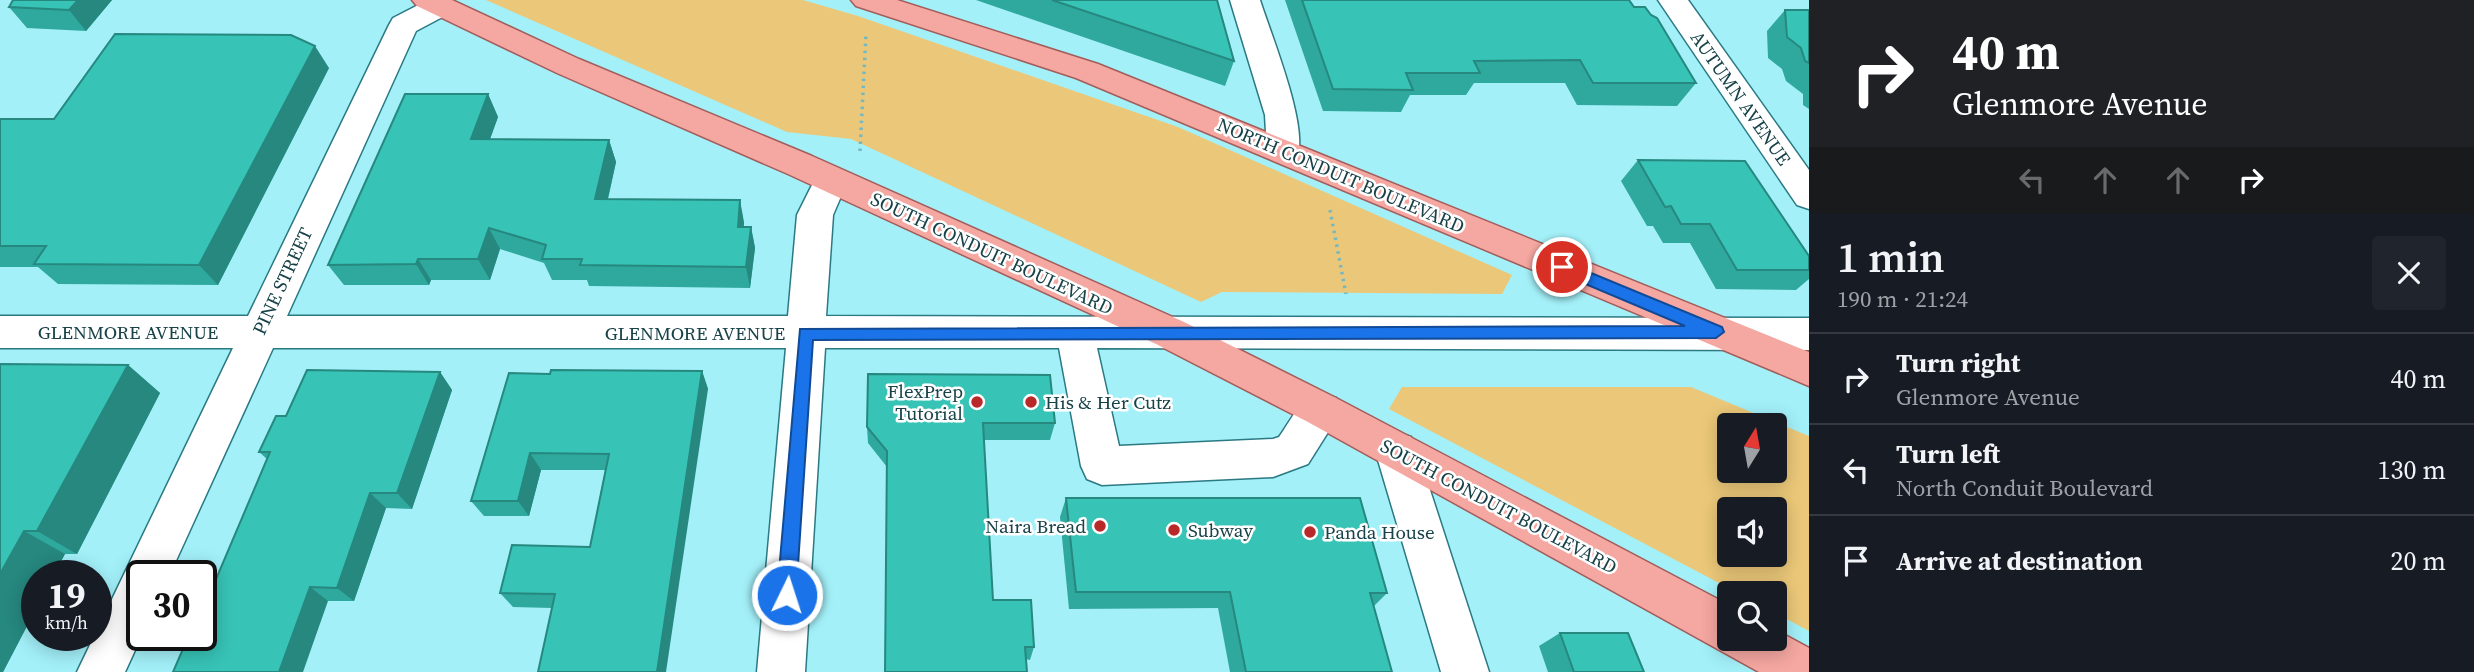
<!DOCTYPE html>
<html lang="en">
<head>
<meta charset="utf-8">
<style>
	:root { --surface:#171b24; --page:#20242c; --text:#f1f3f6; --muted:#9ea1a6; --line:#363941 }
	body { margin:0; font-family:"Source Serif 4",serif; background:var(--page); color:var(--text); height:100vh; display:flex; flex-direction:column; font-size:26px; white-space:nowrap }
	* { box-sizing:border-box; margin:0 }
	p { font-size:23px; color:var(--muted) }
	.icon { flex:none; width:38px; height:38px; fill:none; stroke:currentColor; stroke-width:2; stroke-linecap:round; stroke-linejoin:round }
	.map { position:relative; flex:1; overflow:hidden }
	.sheet { display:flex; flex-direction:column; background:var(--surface); width:665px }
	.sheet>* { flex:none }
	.banner { background:#202124; color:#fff; overflow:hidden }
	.needle { width:46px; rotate:11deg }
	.controls { position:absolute; left:1717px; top:413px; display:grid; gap:14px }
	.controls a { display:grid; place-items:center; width:70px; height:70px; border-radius:7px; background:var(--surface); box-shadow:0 4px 18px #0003; font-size:35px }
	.speed { position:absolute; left:21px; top:560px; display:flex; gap:14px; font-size:35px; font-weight:700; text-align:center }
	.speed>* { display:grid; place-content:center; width:91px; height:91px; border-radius:50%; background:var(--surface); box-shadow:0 4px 18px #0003; line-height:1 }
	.speed small { font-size:18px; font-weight:400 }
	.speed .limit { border:4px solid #111; border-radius:10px; background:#fff; color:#111 }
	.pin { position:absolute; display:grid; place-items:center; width:60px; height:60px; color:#fff; margin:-30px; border:4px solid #fff; border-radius:50%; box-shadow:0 2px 7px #0007 }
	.me { position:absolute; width:77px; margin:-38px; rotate:4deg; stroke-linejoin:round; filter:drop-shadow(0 0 5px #0008) }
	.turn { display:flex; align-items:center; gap:24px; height:147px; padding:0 28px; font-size:32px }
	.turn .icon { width:91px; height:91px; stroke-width:2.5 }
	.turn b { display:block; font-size:49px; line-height:60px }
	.lanes { display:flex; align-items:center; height:66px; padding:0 28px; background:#0003; justify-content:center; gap:35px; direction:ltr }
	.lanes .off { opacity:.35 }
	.round { display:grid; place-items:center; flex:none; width:74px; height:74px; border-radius:7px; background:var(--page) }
	.headline { display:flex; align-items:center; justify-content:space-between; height:119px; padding:0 28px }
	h1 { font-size:42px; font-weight:600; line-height:52px }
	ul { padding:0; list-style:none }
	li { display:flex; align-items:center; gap:21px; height:91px; padding:0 28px; border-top:2px solid var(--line) }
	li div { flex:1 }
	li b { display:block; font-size:26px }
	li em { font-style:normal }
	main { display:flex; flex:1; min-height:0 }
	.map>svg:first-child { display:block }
</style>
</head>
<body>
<main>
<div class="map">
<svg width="1809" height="672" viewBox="0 0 1809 672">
	<rect width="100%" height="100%" fill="#a3f0f9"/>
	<g fill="#ebc879" fill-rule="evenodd">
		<path d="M486,0H803L858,16L1178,127L1512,275L1502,294L1222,292L1201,302L851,139L787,132Z"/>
		<path d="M1402,387H1691L1809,436V631L1775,613L1774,593H1738L1389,409ZM1729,425H1774V471H1729ZM1729,509H1774V555H1729Z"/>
	</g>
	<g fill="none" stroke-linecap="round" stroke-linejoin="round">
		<g stroke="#2a7983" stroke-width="3">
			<g id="minor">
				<path d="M428,0H451L455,6L450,13L416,31L287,316H788L797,215L819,171L831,168L843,171L848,180L833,215L826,316L1809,318V350L1097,348L1119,446L1273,439L1279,437C1295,415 1304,386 1336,398L1342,410L1308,464L1273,477L1102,485L1087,479L1081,466L1059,348H825L805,672H757L786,348H273L169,576H142V635L125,672H77L233,348H0V316H248L389,25L393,18Z"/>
				<path d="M1230,0H1260C1270,32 1311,132 1296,158L1284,162L1272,158L1267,150L1265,115Z"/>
				<path d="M1658,0H1688L1809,170V209L1797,205Z"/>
				<path d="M1396,432L1411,437L1417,450L1489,672H1441L1375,450L1381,437Z"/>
			</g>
		</g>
		<g stroke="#a35d5a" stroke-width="3">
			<g id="major">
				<path d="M412,0H452L579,59L812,156L1184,322L1336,398L1729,605V639H1774V629L1809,648V672H1759L1308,422L1156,344L788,174L557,73L417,6Z"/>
				<path d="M851,0H897L1098,64L1809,352V386L1076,78L856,6Z"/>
			</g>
		</g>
		<g stroke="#76b8c0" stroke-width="3.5" stroke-dasharray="2.5 4.5" stroke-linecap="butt">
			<path d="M860,151L866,34"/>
			<path d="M1330,210L1346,294"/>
		</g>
		<use href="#minor" fill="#fff" fill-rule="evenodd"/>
		<use href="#major" fill="#f5a7a1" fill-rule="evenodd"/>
	</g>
	<g fill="#2fa89d">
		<path d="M13,0H112L86,31L27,28L9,7Z"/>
		<path d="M976,0H1217L1234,61L1225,86Z"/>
		<path d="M1285,0H1629L1696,83L1677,106L1577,105L1565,83H1474L1466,95H1410L1401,112L1323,111Z"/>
		<path d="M1785,10H1809V109L1803,105V94L1786,81L1782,69L1768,58L1767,31Z"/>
		<path d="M329,68L218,285L58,284L38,267H0V119H54Z"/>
		<path d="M488,94L498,117L490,139L609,140L616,162L608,199L744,222V227H751L755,248L750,288L589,286L587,280H552L544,263L500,249L490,280H431L429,285H344L328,265Z"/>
		<path d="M1638,160L1809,256V279L1796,290L1716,289L1690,243H1663L1653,226H1647L1621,181Z"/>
		<path d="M0,364L128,365L160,393L77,554H65L53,576H37V607L3,672Z"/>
		<path d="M702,371L708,389L552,608L513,607L500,593L590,547L605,470H541L529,516H484L471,501L550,374Z"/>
		<path d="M440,372L452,390L412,509L386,508L354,601H328L211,591L267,459L259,452L286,416Z"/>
		<path d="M868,374L1055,423L1050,440H984L993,600L1034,647L1030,660L1026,659L887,467L868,443L867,427Z"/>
		<path d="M1066,498L1387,593L1374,606L1392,672H1230L1218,608L1069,609L1060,517Z"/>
		<path d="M1560,633L1644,672H1548L1539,646Z"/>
	</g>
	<g fill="#26887f">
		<path d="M78,0H112L86,31L69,10Z"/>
		<path d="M315,46L329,68L218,285L199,265Z"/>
		<path d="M488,94L498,117L482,161L471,139Z"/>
		<path d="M609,140L616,162L603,220L595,199Z"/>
		<path d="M740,200L744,222L742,248L738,227Z"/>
		<path d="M751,227L755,248L750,288L746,267Z"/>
		<path d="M489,228L500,249L490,280L478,259Z"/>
		<path d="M418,259L431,280L429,285L416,264Z"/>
		<path d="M128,365L160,393L77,554L37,531Z"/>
		<path d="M702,371L708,389L666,672H657Z"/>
		<path d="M440,372L452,390L412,509L397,493Z"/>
		<path d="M530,453L541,470L529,516L518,501Z"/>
		<path d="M370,493L386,508L354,601L337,588Z"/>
		<path d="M24,531L65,554L53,576H37V607L3,672H0V574Z"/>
		<path d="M310,587L328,601L303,672H279Z"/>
	</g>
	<g fill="#37c3b6" stroke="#26887f" stroke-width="2">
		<path d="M13,0H78L69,10L9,7Z"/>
		<path d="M1052,0H1217L1234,61Z"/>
		<path d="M1302,0H1629L1634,7H1645L1651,15L1657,18L1696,83H1593L1580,60L1474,61L1480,73H1406L1413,90L1333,89Z"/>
		<path d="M1785,10H1809V63L1805,61L1801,48L1787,37Z"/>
		<path d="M115,34L291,35L315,46L199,265L34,264L46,246H0V119H54Z"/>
		<path d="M405,94H488L471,139L609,140L595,199L740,200L738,227H751L746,267L580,265L582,259H542L546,245L489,228L478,259H418L416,264L328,265Z"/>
		<path d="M1638,160L1745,161L1809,256V270H1737L1710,224H1681L1671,206L1665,207Z"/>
		<path d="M0,364L128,365L37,531H24L0,574Z"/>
		<path d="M307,370L440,372L397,493H370L337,588L310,587L279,672H173L189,635H201V605L207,591H211L270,452H259L276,416H286Z"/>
		<path d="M551,370L702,371L657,672H538L555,594L500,593L512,545L590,547L609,454L530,453L518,501H471L509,373L550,374Z"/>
		<path d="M868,374L1050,375L1055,423H983L993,600H1031L1034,647H1025L1027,672H885L887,451L867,427Z"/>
		<path d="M1066,498H1360L1387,593H1370L1392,672H1246L1230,592H1076Z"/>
		<path d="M1560,633H1628L1644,672H1574Z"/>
	</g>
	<path fill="#1a73e8" stroke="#114b97" stroke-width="2" d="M1562,261L1722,327L1724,332L1716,338L813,340L796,595L793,602L787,604L780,602L777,595L800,329L1685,326L1557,272L1555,267L1557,263Z"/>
	<g fill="#b9292a" stroke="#fff" stroke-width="2.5">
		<circle cx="977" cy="402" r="7"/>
		<circle cx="1031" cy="402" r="7"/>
		<circle cx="1100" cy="526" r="7"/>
		<circle cx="1174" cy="530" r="7"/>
		<circle cx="1310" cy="532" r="7"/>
	</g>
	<g text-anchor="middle" stroke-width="5" stroke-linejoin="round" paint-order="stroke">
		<g font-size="19" fill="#174248" stroke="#fff">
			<text transform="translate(1741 98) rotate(55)" y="7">AUTUMN AVENUE</text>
			<text transform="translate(1341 175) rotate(23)" y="7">NORTH CONDUIT BOULEVARD</text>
			<text transform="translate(992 253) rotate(25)" y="7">SOUTH CONDUIT BOULEVARD</text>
			<text transform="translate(282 281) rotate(-65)" y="7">PINE STREET</text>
			<text x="128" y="339">GLENMORE AVENUE</text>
			<text x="695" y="340">GLENMORE AVENUE</text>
			<text transform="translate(1499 506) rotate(28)" y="7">SOUTH CONDUIT BOULEVARD</text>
		</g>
		<g font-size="19" fill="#174248" stroke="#fff" text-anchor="start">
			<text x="963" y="398" text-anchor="end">FlexPrep<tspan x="963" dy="22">Tutorial</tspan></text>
			<text x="1045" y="409">His &amp; Her Cutz</text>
			<text x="1086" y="533" text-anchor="end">Naira Bread</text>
			<text x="1188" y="537">Subway</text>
			<text x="1324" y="539">Panda House</text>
		</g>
	</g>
</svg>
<div class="controls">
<a><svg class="needle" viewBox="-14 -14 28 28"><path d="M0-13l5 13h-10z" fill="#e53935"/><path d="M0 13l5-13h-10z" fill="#9ea1a6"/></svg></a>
<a><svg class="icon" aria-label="sound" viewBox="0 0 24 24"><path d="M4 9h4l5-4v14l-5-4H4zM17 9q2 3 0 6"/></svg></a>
<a><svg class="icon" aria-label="search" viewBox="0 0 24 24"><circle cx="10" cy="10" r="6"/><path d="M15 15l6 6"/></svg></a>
</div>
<div class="speed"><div>19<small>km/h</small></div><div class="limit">30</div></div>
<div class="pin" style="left:1562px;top:267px;background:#d93025"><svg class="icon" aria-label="arrive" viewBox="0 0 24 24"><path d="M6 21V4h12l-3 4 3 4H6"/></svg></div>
<svg class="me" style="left:787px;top:595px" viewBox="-20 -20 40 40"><circle r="17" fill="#1a73e8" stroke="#fff" stroke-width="3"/><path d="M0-11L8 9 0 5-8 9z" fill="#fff"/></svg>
</div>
<section class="sheet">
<div class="banner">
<div class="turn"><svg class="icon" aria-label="right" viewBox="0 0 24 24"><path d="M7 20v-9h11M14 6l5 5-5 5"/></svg><div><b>40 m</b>Glenmore Avenue</div></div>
<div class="lanes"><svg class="icon off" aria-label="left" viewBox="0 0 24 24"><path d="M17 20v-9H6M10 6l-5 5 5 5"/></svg><svg class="icon off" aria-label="ahead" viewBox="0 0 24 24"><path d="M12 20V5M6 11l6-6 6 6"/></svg><svg class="icon off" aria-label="ahead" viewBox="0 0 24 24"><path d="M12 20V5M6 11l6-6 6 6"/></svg><svg class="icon" aria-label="right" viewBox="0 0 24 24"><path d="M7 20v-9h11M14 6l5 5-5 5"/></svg></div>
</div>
<div class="headline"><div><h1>1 min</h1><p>190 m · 21:24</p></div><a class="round"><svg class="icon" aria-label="close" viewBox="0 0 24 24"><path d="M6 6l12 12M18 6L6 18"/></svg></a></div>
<ul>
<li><svg class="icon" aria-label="right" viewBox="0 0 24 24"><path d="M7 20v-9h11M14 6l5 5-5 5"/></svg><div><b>Turn right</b><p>Glenmore Avenue</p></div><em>40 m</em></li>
<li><svg class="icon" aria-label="left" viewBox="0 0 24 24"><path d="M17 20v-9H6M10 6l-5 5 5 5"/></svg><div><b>Turn left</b><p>North Conduit Boulevard</p></div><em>130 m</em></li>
<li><svg class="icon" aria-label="arrive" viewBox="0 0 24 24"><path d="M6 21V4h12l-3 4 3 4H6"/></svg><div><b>Arrive at destination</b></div><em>20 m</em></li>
</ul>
</section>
</main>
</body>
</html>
